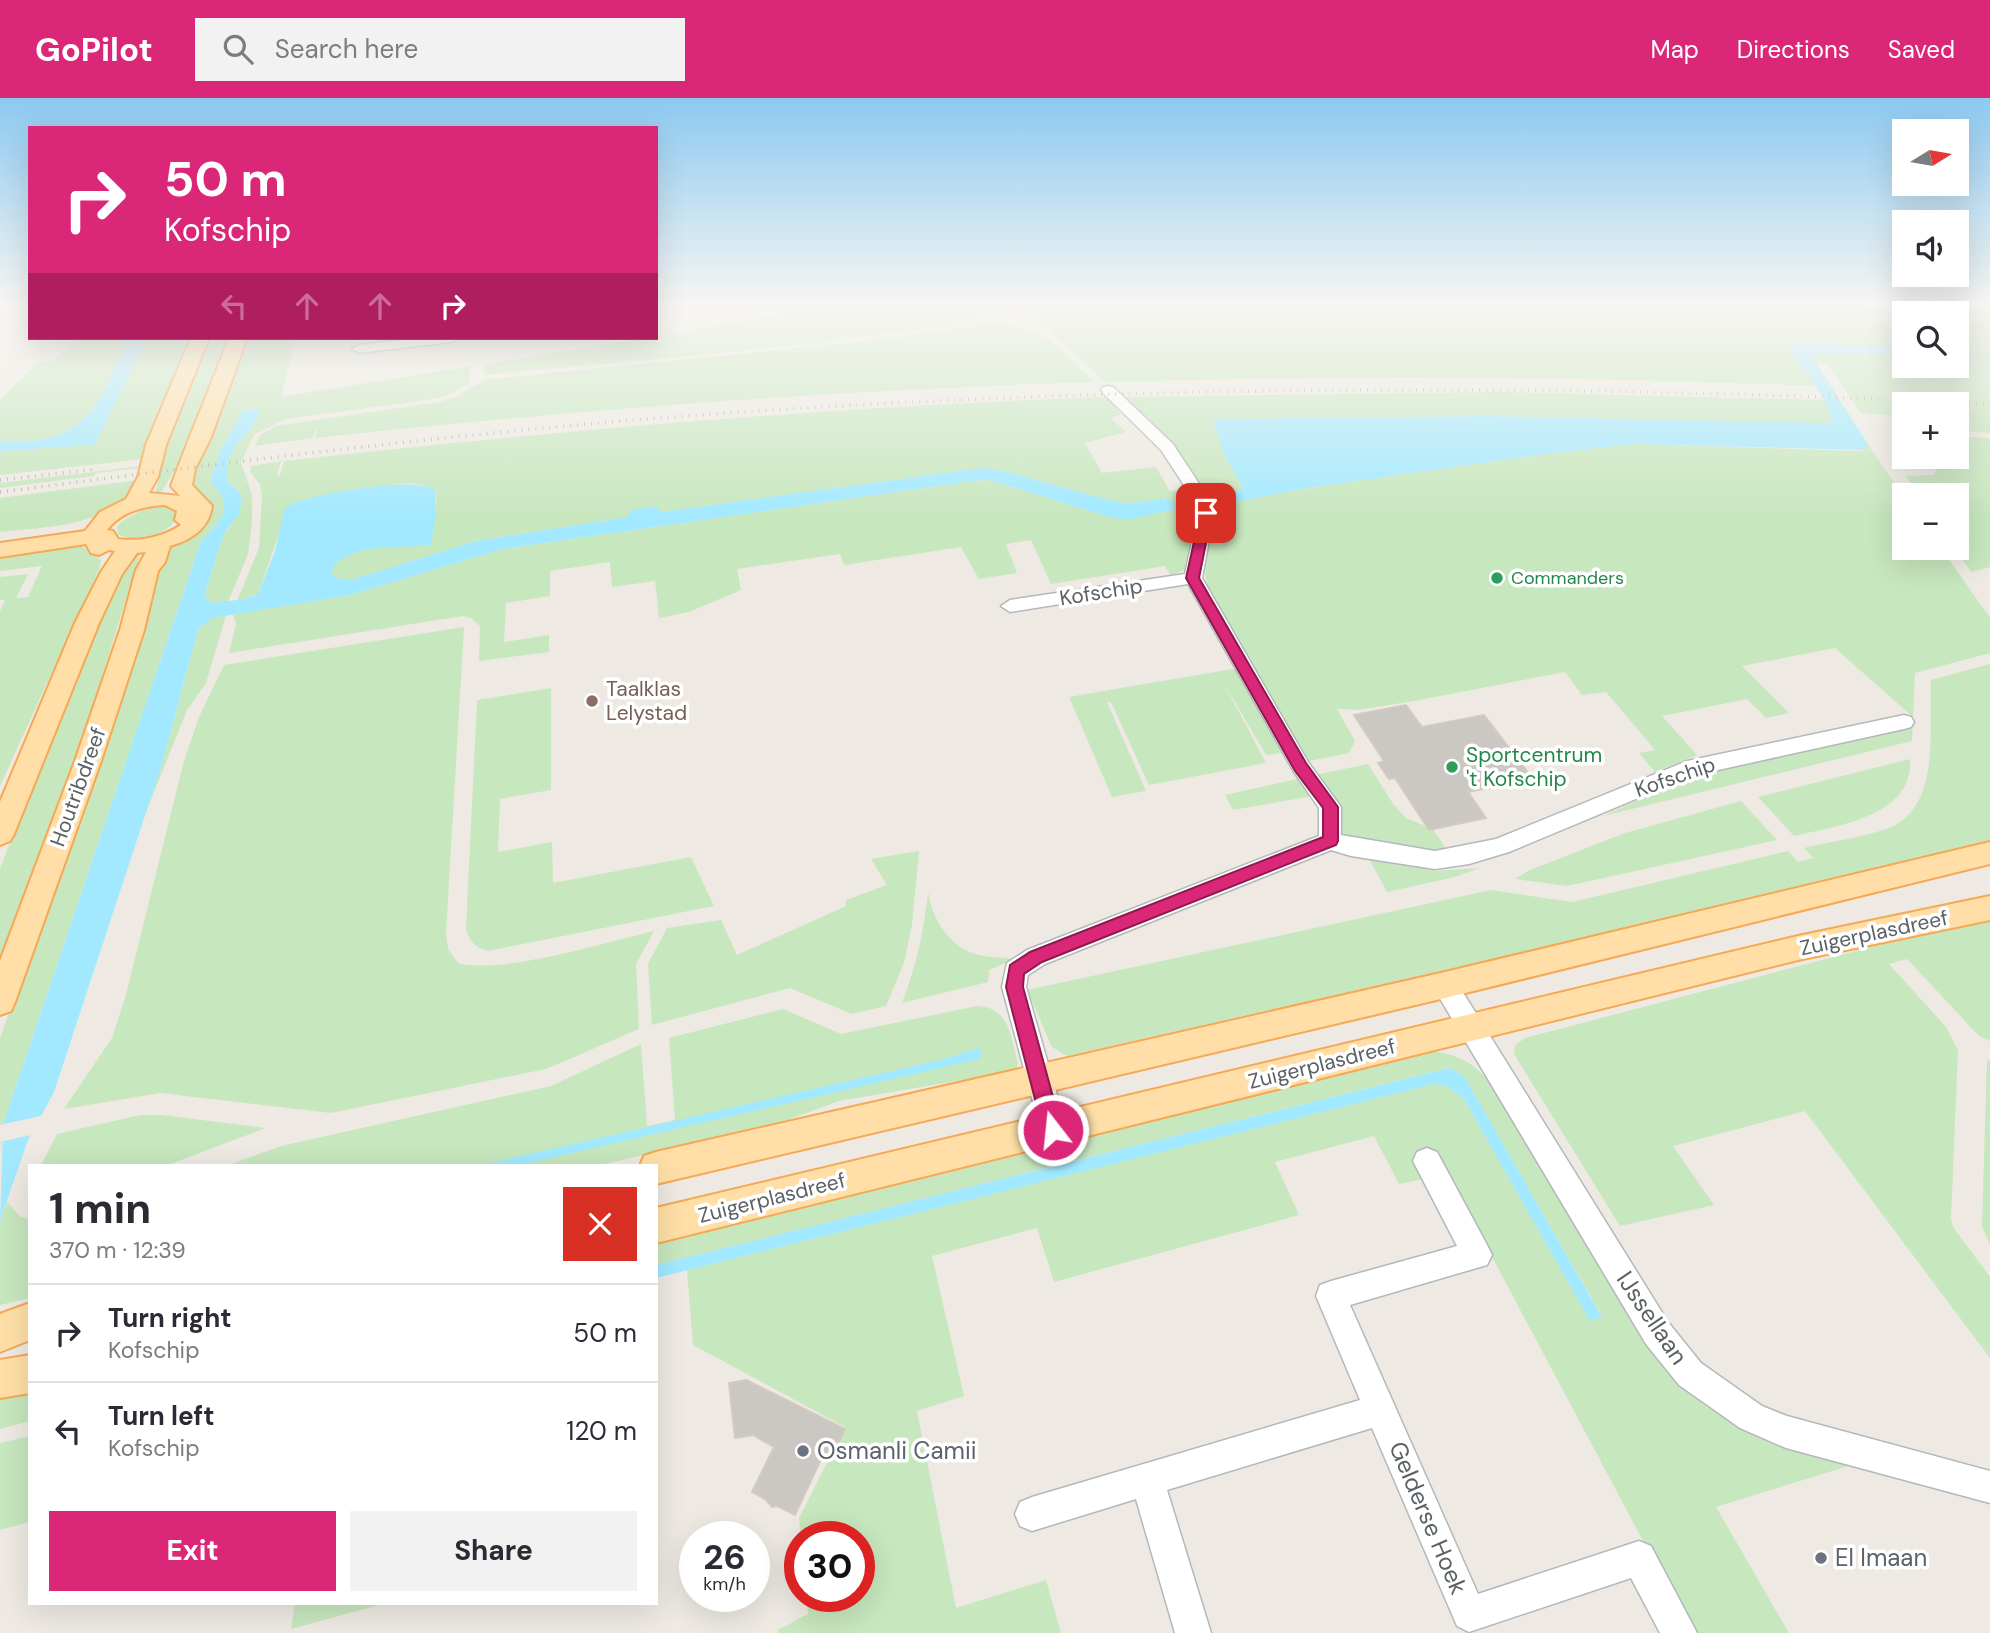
<!DOCTYPE html>
<html lang="en">
<head>
<meta charset="utf-8">
<style>
	:root { --surface:#fff; --page:#f2f2f3; --text:#2b2b33; --muted:#7c7c81; --line:#e1e1e2; --accent:#db2777 }
	body { margin:0; font-family:"DM Sans",sans-serif; background:var(--page); color:var(--text); height:100vh; display:flex; flex-direction:column; font-size:26px; white-space:nowrap }
	* { box-sizing:border-box; margin:0 }
	p { font-size:23px; color:var(--muted) }
	.icon { flex:none; width:38px; height:38px; fill:none; stroke:currentColor; stroke-width:2; stroke-linecap:round; stroke-linejoin:round }
	.map { position:relative; flex:1; overflow:hidden }
	.side { position:absolute; left:28px; top:1066px; width:630px; height:441px; display:flex; flex-direction:column; background:var(--surface); border-radius:0px; box-shadow:0 7px 28px #0002 }
	.side>* { flex:none }
	.top-card { position:absolute; left:28px; top:28px; width:630px; height:214px; border-radius:0px; box-shadow:0 7px 28px #0002; background:#db2777; color:#fff; overflow:hidden }
	.needle { width:46px; rotate:79deg }
	.buttons { position:absolute; left:1892px; top:21px; display:grid; gap:14px }
	.buttons a { display:grid; place-items:center; width:77px; height:77px; border-radius:0px; background:var(--surface); box-shadow:0 7px 28px #0002; font-size:35px }
	.speed { position:absolute; left:679px; top:1423px; display:flex; gap:14px; font-size:35px; font-weight:700; text-align:center }
	.speed>* { display:grid; place-content:center; width:91px; height:91px; border-radius:50%; background:var(--surface); box-shadow:0 7px 28px #0002; line-height:1 }
	.speed small { font-size:18px; font-weight:400 }
	.speed .limit { border:10px solid #d22; background:#fff; color:#111 }
	.pin { position:absolute; display:grid; place-items:center; width:60px; height:60px; color:#fff; margin:-30px; border-radius:14px; box-shadow:0 4px 10px #0006 }
	.me { position:absolute; width:77px; margin:-38px; rotate:344deg; stroke-linejoin:round; filter:drop-shadow(0 0 5px #0008) }
	.turn { display:flex; align-items:center; gap:24px; height:147px; padding:0 21px; font-size:32px }
	.turn .icon { width:91px; height:91px; stroke-width:2.5 }
	.turn b { display:block; font-size:49px; line-height:60px }
	.lanes { display:flex; align-items:center; height:66px; padding:0 21px; background:#0003; justify-content:center; gap:35px; direction:ltr }
	.lanes .off { opacity:.35 }
	.round { display:grid; place-items:center; flex:none; width:74px; height:74px; border-radius:0px; background:var(--page) }
	.headline { display:flex; align-items:center; justify-content:space-between; height:119px; padding:0 21px }
	h1 { font-size:42px; font-weight:700; line-height:52px }
	.cta { display:flex; gap:14px; margin-top:auto; padding:14px 21px }
	.cta a { flex:1; height:80px; border-radius:0px; background:var(--accent); color:#fff; font-size:28px; font-weight:700; line-height:80px; text-align:center }
	.cta a+a { background:var(--page); color:var(--text) }
	ul { padding:0; list-style:none }
	li { display:flex; align-items:center; gap:21px; height:98px; padding:0 21px; border-top:2px solid var(--line) }
	li div { flex:1 }
	li b { display:block; font-size:26px }
	li em { font-style:normal }
	header { display:flex; align-items:center; gap:42px; box-sizing:border-box; height:98px; padding:0 35px; background:var(--accent); color:#fff }
	header strong { font-size:33px }
	nav { display:flex; gap:38px; margin-inline-start:auto; font-size:24px }
	.search { width:490px; height:63px; background:var(--page); display:flex; align-items:center; gap:18px; box-sizing:border-box; padding:0 24px; border-radius:0px; color:var(--muted); font-size:26px }
	.map>svg:first-child { display:block }
</style>
</head>
<body>
<header>
<strong>GoPilot</strong>
<div class="search"><svg class="icon" aria-label="search" viewBox="0 0 24 24"><circle cx="10" cy="10" r="6"/><path d="M15 15l6 6"/></svg>Search here</div>
<nav><a>Map</a><a>Directions</a><a>Saved</a></nav>
</header>
<div class="map">
<svg width="1990" height="1535" viewBox="0 0 1990 1535">
	<rect width="100%" height="100%" fill="#eeeae3"/>
	<g fill="#c7e7be" fill-rule="evenodd">
		<path d="M823,206H1011C983,227 947,226 914,231C772,254 627,262 484,277L486,266L732,226Z"/>
		<path d="M1020,206H1990V335L1957,333L1956,306H1904V318L1861,315L1828,266L1799,264L1815,288C1578,278 1341,277 1105,284ZM1904,215H1956V268H1904Z"/>
		<path d="M988,226C1047,228 1055,247 1095,284C836,292 574,312 315,340L319,327L312,340L255,348L260,337L276,328L439,304L456,299L484,282L876,242Z"/>
		<path d="M76,240H122L125,249C103,292 96,329 43,341C30,344 14,342 0,343V302L39,264L53,263Z"/>
		<path d="M148,240H192L174,279L143,361L0,377V353L62,349L131,274Z"/>
		<path d="M208,240H231L183,357L160,397H155L165,348Z"/>
		<path d="M246,240H296L281,299L471,268L468,286L447,298L427,302L285,321L254,337L241,364L252,397V425L248,456L228,504L213,505L204,498L224,435L230,429L239,392L229,384C218,350 256,338 260,311L243,312L222,349L210,382C213,389 220,394 223,401C230,417 210,433 201,443L3,1026L0,1052V940L57,778L159,462L210,411L209,403L191,387V380Z"/>
		<path d="M1503,294L1825,302L1833,322L1829,326L1488,318L1214,321L1223,355L1245,391L1235,404L1313,389L1544,356L1632,346L1861,353L1865,351L1867,345L1904,399V450H1941L1990,520V555L1915,575L1913,619L1835,550L1742,568L1789,615L1766,620L1747,601L1662,618L1697,657L1655,674L1639,655L1655,652L1606,594L1582,597L1565,574L1414,603L1358,612L1337,611L1355,643L1349,655L1309,663L1208,489C1199,462 1217,440 1213,414L1119,299Z"/>
		<path d="M1107,299L1121,317L1111,320L1126,334L1085,345L1102,375L1156,369L1170,393L1188,391C1204,420 1193,441 1186,471L1171,478L1165,468L1051,486L1031,442L1006,446L1017,475L979,481L961,449L844,467L840,456L737,471L741,492L689,514L659,520L655,483L612,489L610,464L550,473V498L506,505L504,544L549,537V554L479,563L480,528L471,520L463,518L229,555L236,526L233,516L350,497L502,451L972,383L990,382L1113,420L1176,411L1168,400L1132,405L1116,404L1001,372L981,370L661,414L656,409L628,419L476,443L354,481L341,482L333,478L331,472L337,464L349,456L436,416V396C432,394 427,388 422,387C404,381 307,398 289,407L258,496L237,503L259,450L262,398L260,386L250,374L251,368L281,363L277,378L280,377L284,363C557,333 832,308 1107,299Z"/>
		<path d="M1957,338L1990,340V469L1971,474L1955,450L1956,397H1919L1906,378L1934,377L1936,371L1927,359H1956Z"/>
		<path d="M142,368L141,370L96,375L94,378L0,390V385Z"/>
		<path d="M139,382C113,430 48,428 0,434V400Z"/>
		<path d="M151,407L166,408L178,414C176,435 135,448 118,436L117,429L121,424Z"/>
		<path d="M80,447L101,462L100,469L0,688V514L5,502H0V479L28,476L16,500L28,499L42,468L0,473V454Z"/>
		<path d="M141,453L89,620L0,863V771L74,573L133,454Z"/>
		<path d="M226,517L206,585L187,612L137,736L162,666L198,531L211,520Z"/>
		<path d="M464,529L446,835L448,851L458,865C500,877 607,844 654,833L636,866L639,931L546,971L331,1015L160,995L64,1011L112,940L125,900L184,663L199,619L224,567Z"/>
		<path d="M1990,566V743L1547,849L1067,958L1052,949L1027,892L1491,792L1572,804L1788,753L1798,764L1813,760L1804,750C1824,745 1882,736 1897,726C1940,701 1929,626 1931,582Z"/>
		<path d="M1238,570L1287,654L1266,657L1223,584L1266,665L1149,687L1111,604H1107L1146,693L1112,699L1069,599Z"/>
		<path d="M551,590V692L500,701L498,754L552,744L553,785L691,759L714,808L488,853C474,849 471,844 466,831L477,602Z"/>
		<path d="M1913,627L1912,643L1603,718L1686,681Z"/>
		<path d="M1910,661C1914,719 1835,728 1794,738L1758,699Z"/>
		<path d="M1368,666L1393,706L1406,720L1433,731L1449,755L1412,753L1338,741L1343,734L1341,722L1315,677Z"/>
		<path d="M1301,680L1312,698L1233,712L1225,697Z"/>
		<path d="M1741,703L1777,742L1567,788L1515,781L1530,772L1625,735Z"/>
		<path d="M919,753L912,827L904,865L886,908L852,916L790,890L652,927L648,866L667,830L721,822L737,857L846,808V802L887,787L871,761Z"/>
		<path d="M1368,759L1435,773L1480,770L1455,779L1387,794Z"/>
		<path d="M928,794C932,820 949,849 976,856C988,860 1003,859 1015,861L989,872L988,884L902,905C916,868 924,834 928,794Z"/>
		<path d="M1990,818V943L1979,938L1907,861L1889,866L1946,929L1958,952L1951,1121L1953,1129L1990,1179V1260L1805,1013L1673,1048L1714,1107L1620,1128L1514,956L1515,947L1525,940Z"/>
		<path d="M977,908C1011,910 1010,938 1018,965L1016,973L839,1003L771,1028L600,1067L226,1068L281,1048L551,988L641,946L647,1028L675,1022L669,940L783,911L841,936Z"/>
		<path d="M1428,953C1456,955 1474,964 1491,986L1639,1235C1649,1248 1657,1263 1668,1275C1721,1332 1782,1346 1855,1366L1716,1409L1789,1535H1692L1448,1076L1399,1086L1374,1038L1275,1064L1299,1117L1054,1184L1037,1130L932,1158L964,1298L917,1313L956,1510L1046,1482L1061,1535H778V1532L808,1516L807,1498H859V1438H801L799,1420L845,1329L693,1247L687,1172L1434,986L1447,988L1464,1001L1590,1222L1602,1218L1464,979L1449,970L656,1167V1143Z"/>
		<path d="M1987,962L1990,963V1147L1982,1128Z"/>
		<path d="M140,1017H162L266,1030L168,1067H41L57,1036Z"/>
		<path d="M7,1104L21,1119L30,1121V1200L0,1207V1123Z"/>
		<path d="M30,1285V1323L0,1331V1290Z"/>
		<path d="M30,1338V1424L0,1432V1345Z"/>
		<path d="M295,1505H386L291,1531Z"/>
	</g>
	<g fill="#a2e9ff">
		<path d="M122,240H148L94,347L0,353V343C14,342 30,344 43,341C96,329 103,292 125,249Z"/>
		<path d="M1797,245L1904,249V257L1810,255L1867,345L1865,352L1632,346L1544,356L1313,389L1235,404L1228,393L1244,390L1223,355L1213,321L1488,318L1832,325L1825,302L1787,248Z"/>
		<path d="M260,311C256,338 218,350 229,384L239,393L242,403L239,416L224,435L204,498L213,505L245,501L258,496L275,453L284,413L289,407C311,396 416,377 435,392L436,416L431,447C399,451 351,443 331,472L333,478L341,482L354,481L476,443L628,419L631,412L656,408L661,414L981,370L1001,372L1116,404L1132,405L1168,400L1176,411L1131,421L1113,420L990,382L972,383L502,451L350,497L212,520L198,531L162,666L54,994L28,1042L0,1123L3,1026L201,443C210,433 230,417 223,401C220,394 213,389 210,382L222,349L243,312Z"/>
		<path d="M978,950L982,952L980,961L520,1067L477,1068L940,962Z"/>
		<path d="M1449,970L1464,978L1602,1219L1590,1223L1464,1001L1447,988L1434,986L656,1180V1167Z"/>
	</g>
	<path fill="#eeeae3" d="M45,1017L35,1036L0,1044V1027Z"/>
	<g fill="#cbc7c2" stroke="#d3cac1" stroke-width="2">
		<path d="M1406,607L1422,629L1484,617L1533,681L1468,694L1486,720L1429,732L1395,680L1389,681L1378,665L1384,663L1354,617Z"/>
		<path d="M746,1282L845,1331L831,1361L823,1357L795,1417L777,1408L772,1409L765,1401L752,1394L774,1349L753,1337L735,1340L729,1285Z"/>
	</g>
	<g fill="none" stroke-linecap="round" stroke-linejoin="round">
		<g stroke="#b4b7bb" stroke-width="3">
			<g id="minor">
				<path d="M418,240H458L451,244L359,255L352,251L359,247Z"/>
				<path d="M1108,288L1113,289L1173,346L1213,407L1214,415L1202,480L1308,664L1341,709V737L1435,753L1496,741L1687,663L1904,617L1911,619L1914,624L1911,629L1904,631L1691,678L1509,754L1469,766L1435,771L1351,758L1331,752L1045,866L1028,877L1026,889L1067,1032L1063,1041L1053,1045L1043,1041L1002,889L1007,865L1027,852L1319,738V710L1294,674L1188,486L1010,514L1001,508L1010,502L1185,476L1198,415L1197,407L1161,352L1103,295L1101,292L1103,289Z"/>
				<path d="M1445,876L1454,880L1668,1224L1701,1265L1762,1308L1787,1318L1990,1373V1405L1786,1350L1740,1330L1679,1287L1646,1246L1436,894L1433,887L1436,880Z"/>
				<path d="M1427,1050L1437,1054L1487,1147L1492,1157L1487,1167L1350,1207L1478,1496L1639,1443L1651,1448L1697,1535H1660L1631,1480L1469,1534L1457,1528L1372,1330L1167,1392L1211,1535H1175L1136,1401L1032,1433L1020,1428L1015,1416L1020,1404L1032,1399L1360,1302L1316,1198L1320,1187L1331,1183L1457,1148L1413,1063L1417,1054Z"/>
			</g>
		</g>
		<g stroke="#f6a854" stroke-width="4">
			<g id="major">
				<path d="M191,240H209L166,347L158,379L149,395L180,398L171,388C189,339 210,290 229,240H247L211,339L195,371L192,387L212,408C209,431 191,442 170,448L165,464L158,473L144,532L101,663L15,904L11,913L0,917V863L75,663L120,532L136,472L146,454L137,455L122,476L99,525L14,736L10,743L0,747V704L75,525L101,474L115,453L109,452L99,457L91,455L86,446L0,459V445L85,433L100,414L126,401L138,379L146,347ZM165,407L177,413L175,422L181,427C163,439 140,444 118,441L113,433L107,432C121,414 143,408 165,407Z"/>
				<path d="M1990,744V766L1445,900L656,1086V1068H640L644,1058L656,1054L1445,874Z"/>
				<path d="M1990,798V822L1798,862L656,1145V1110L1798,838Z"/>
				<path d="M30,1205V1242L0,1254V1216Z"/>
				<path d="M30,1257V1295L0,1300V1262Z"/>
			</g>
		</g>
		<use href="#minor" fill="#fff" fill-rule="evenodd"/>
		<use href="#major" fill="#ffdfa7" fill-rule="evenodd"/>
		<g stroke="#b2b3b4" stroke-width="3.5" stroke-dasharray="1 6" stroke-linecap="butt">
			<path d="M0,382L97,371"/>
			<path d="M0,394C232,364 464,334 698,317C1128,286 1559,285 1990,306"/>
		</g>
	</g>
	<linearGradient id="sky" x2="0" y2="1"><stop stop-color="#8cc9f1"/><stop offset="0.49" stop-color="#f7f6f2"/><stop offset="1" stop-color="#f7f6f2" stop-opacity="0"/></linearGradient>
	<rect width="1990" height="421" fill="url(#sky)"/>
	<path fill="#db2777" stroke="#8e194d" stroke-width="2" d="M1201,412L1212,415L1199,480L1306,665L1338,709V743L1336,747L1042,864L1024,876L1023,889L1062,1032L1059,1038L1053,1041L1046,1038L1043,1032L1006,889L1010,867L1030,854L1323,739V710L1295,673L1186,480Z"/>
	<g fill="#2e9e5b" stroke="#fff" stroke-width="2.5">
		<circle cx="1497" cy="480" r="7"/>
		<circle cx="1452" cy="669" r="7"/>
	</g>
	<circle fill="#8d6e63" stroke="#fff" stroke-width="2.5" cx="592" cy="603" r="7"/>
	<g fill="#6b7280" stroke="#fff" stroke-width="2.5">
		<circle cx="803" cy="1353" r="7"/>
		<circle cx="1821" cy="1460" r="7"/>
	</g>
	<g text-anchor="middle" stroke-width="7" stroke-linejoin="round" paint-order="stroke">
		<g font-size="18" fill="#27864d" stroke="#fff" text-anchor="start">
			<text x="1511" y="486">Commanders</text>
		</g>
		<g font-size="21" fill="#5b6164" stroke="#fff">
			<text transform="translate(1101 494) rotate(-9)" y="7">Kofschip</text>
			<text transform="translate(1675 679) rotate(-19)" y="7">Kofschip</text>
			<text transform="translate(78 689) rotate(-70)" y="7">Houtribdreef</text>
			<text transform="translate(1874 835) rotate(-12)" y="7">Zuigerplasdreef</text>
			<text transform="translate(1322 966) rotate(-14)" y="7">Zuigerplasdreef</text>
			<text transform="translate(772 1100) rotate(-14)" y="7">Zuigerplasdreef</text>
		</g>
		<g font-size="21" fill="#785e54" stroke="#fff" text-anchor="start">
			<text x="606" y="598">Taalklas<tspan x="606" dy="24">Lelystad</tspan></text>
		</g>
		<g font-size="21" fill="#27864d" stroke="#fff" text-anchor="start">
			<text x="1466" y="664">Sportcentrum<tspan x="1466" dy="24">'t Kofschip</tspan></text>
		</g>
		<g font-size="24" fill="#5b6164" stroke="#fff">
			<text transform="translate(1652 1220) rotate(56)" y="8">IJssellaan</text>
			<text transform="translate(1428 1420) rotate(67)" y="8">Gelderse Hoek</text>
		</g>
		<g font-size="24" fill="#5b616d" stroke="#fff" text-anchor="start">
			<text x="817" y="1361">Osmanli Camii</text>
			<text x="1835" y="1468">El Imaan</text>
		</g>
	</g>
</svg>
<div class="buttons">
<a><svg class="needle" viewBox="-14 -14 28 28"><path d="M0-13l5 13h-10z" fill="#e53935"/><path d="M0 13l5-13h-10z" fill="#7c7c81"/></svg></a>
<a><svg class="icon" aria-label="sound" viewBox="0 0 24 24"><path d="M4 9h4l5-4v14l-5-4H4zM17 9q2 3 0 6"/></svg></a>
<a><svg class="icon" aria-label="search" viewBox="0 0 24 24"><circle cx="10" cy="10" r="6"/><path d="M15 15l6 6"/></svg></a>
<a>+</a>
<a>−</a>
</div>
<div class="speed"><div>26<small>km/h</small></div><div class="limit">30</div></div>
<div class="pin" style="left:1206px;top:415px;background:#d93025"><svg class="icon" aria-label="arrive" viewBox="0 0 24 24"><path d="M6 21V4h12l-3 4 3 4H6"/></svg></div>
<svg class="me" style="left:1053px;top:1032px" viewBox="-20 -20 40 40"><circle r="17" fill="#db2777" stroke="#fff" stroke-width="3"/><path d="M0-11L8 9 0 5-8 9z" fill="#fff"/></svg>
<div class="top-card">
<div class="turn"><svg class="icon" aria-label="right" viewBox="0 0 24 24"><path d="M7 20v-9h11M14 6l5 5-5 5"/></svg><div><b>50 m</b>Kofschip</div></div>
<div class="lanes"><svg class="icon off" aria-label="left" viewBox="0 0 24 24"><path d="M17 20v-9H6M10 6l-5 5 5 5"/></svg><svg class="icon off" aria-label="ahead" viewBox="0 0 24 24"><path d="M12 20V5M6 11l6-6 6 6"/></svg><svg class="icon off" aria-label="ahead" viewBox="0 0 24 24"><path d="M12 20V5M6 11l6-6 6 6"/></svg><svg class="icon" aria-label="right" viewBox="0 0 24 24"><path d="M7 20v-9h11M14 6l5 5-5 5"/></svg></div>
</div>
<section class="side">
<div class="headline"><div><h1>1 min</h1><p>370 m · 12:39</p></div><a class="round" style="background:#d93025;color:#fff"><svg class="icon" aria-label="close" viewBox="0 0 24 24"><path d="M6 6l12 12M18 6L6 18"/></svg></a></div>
<ul>
<li><svg class="icon" aria-label="right" viewBox="0 0 24 24"><path d="M7 20v-9h11M14 6l5 5-5 5"/></svg><div><b>Turn right</b><p>Kofschip</p></div><em>50 m</em></li>
<li><svg class="icon" aria-label="left" viewBox="0 0 24 24"><path d="M17 20v-9H6M10 6l-5 5 5 5"/></svg><div><b>Turn left</b><p>Kofschip</p></div><em>120 m</em></li>
</ul>
<div class="cta"><a>Exit</a><a>Share</a></div>
</section>
</div>
</body>
</html>
